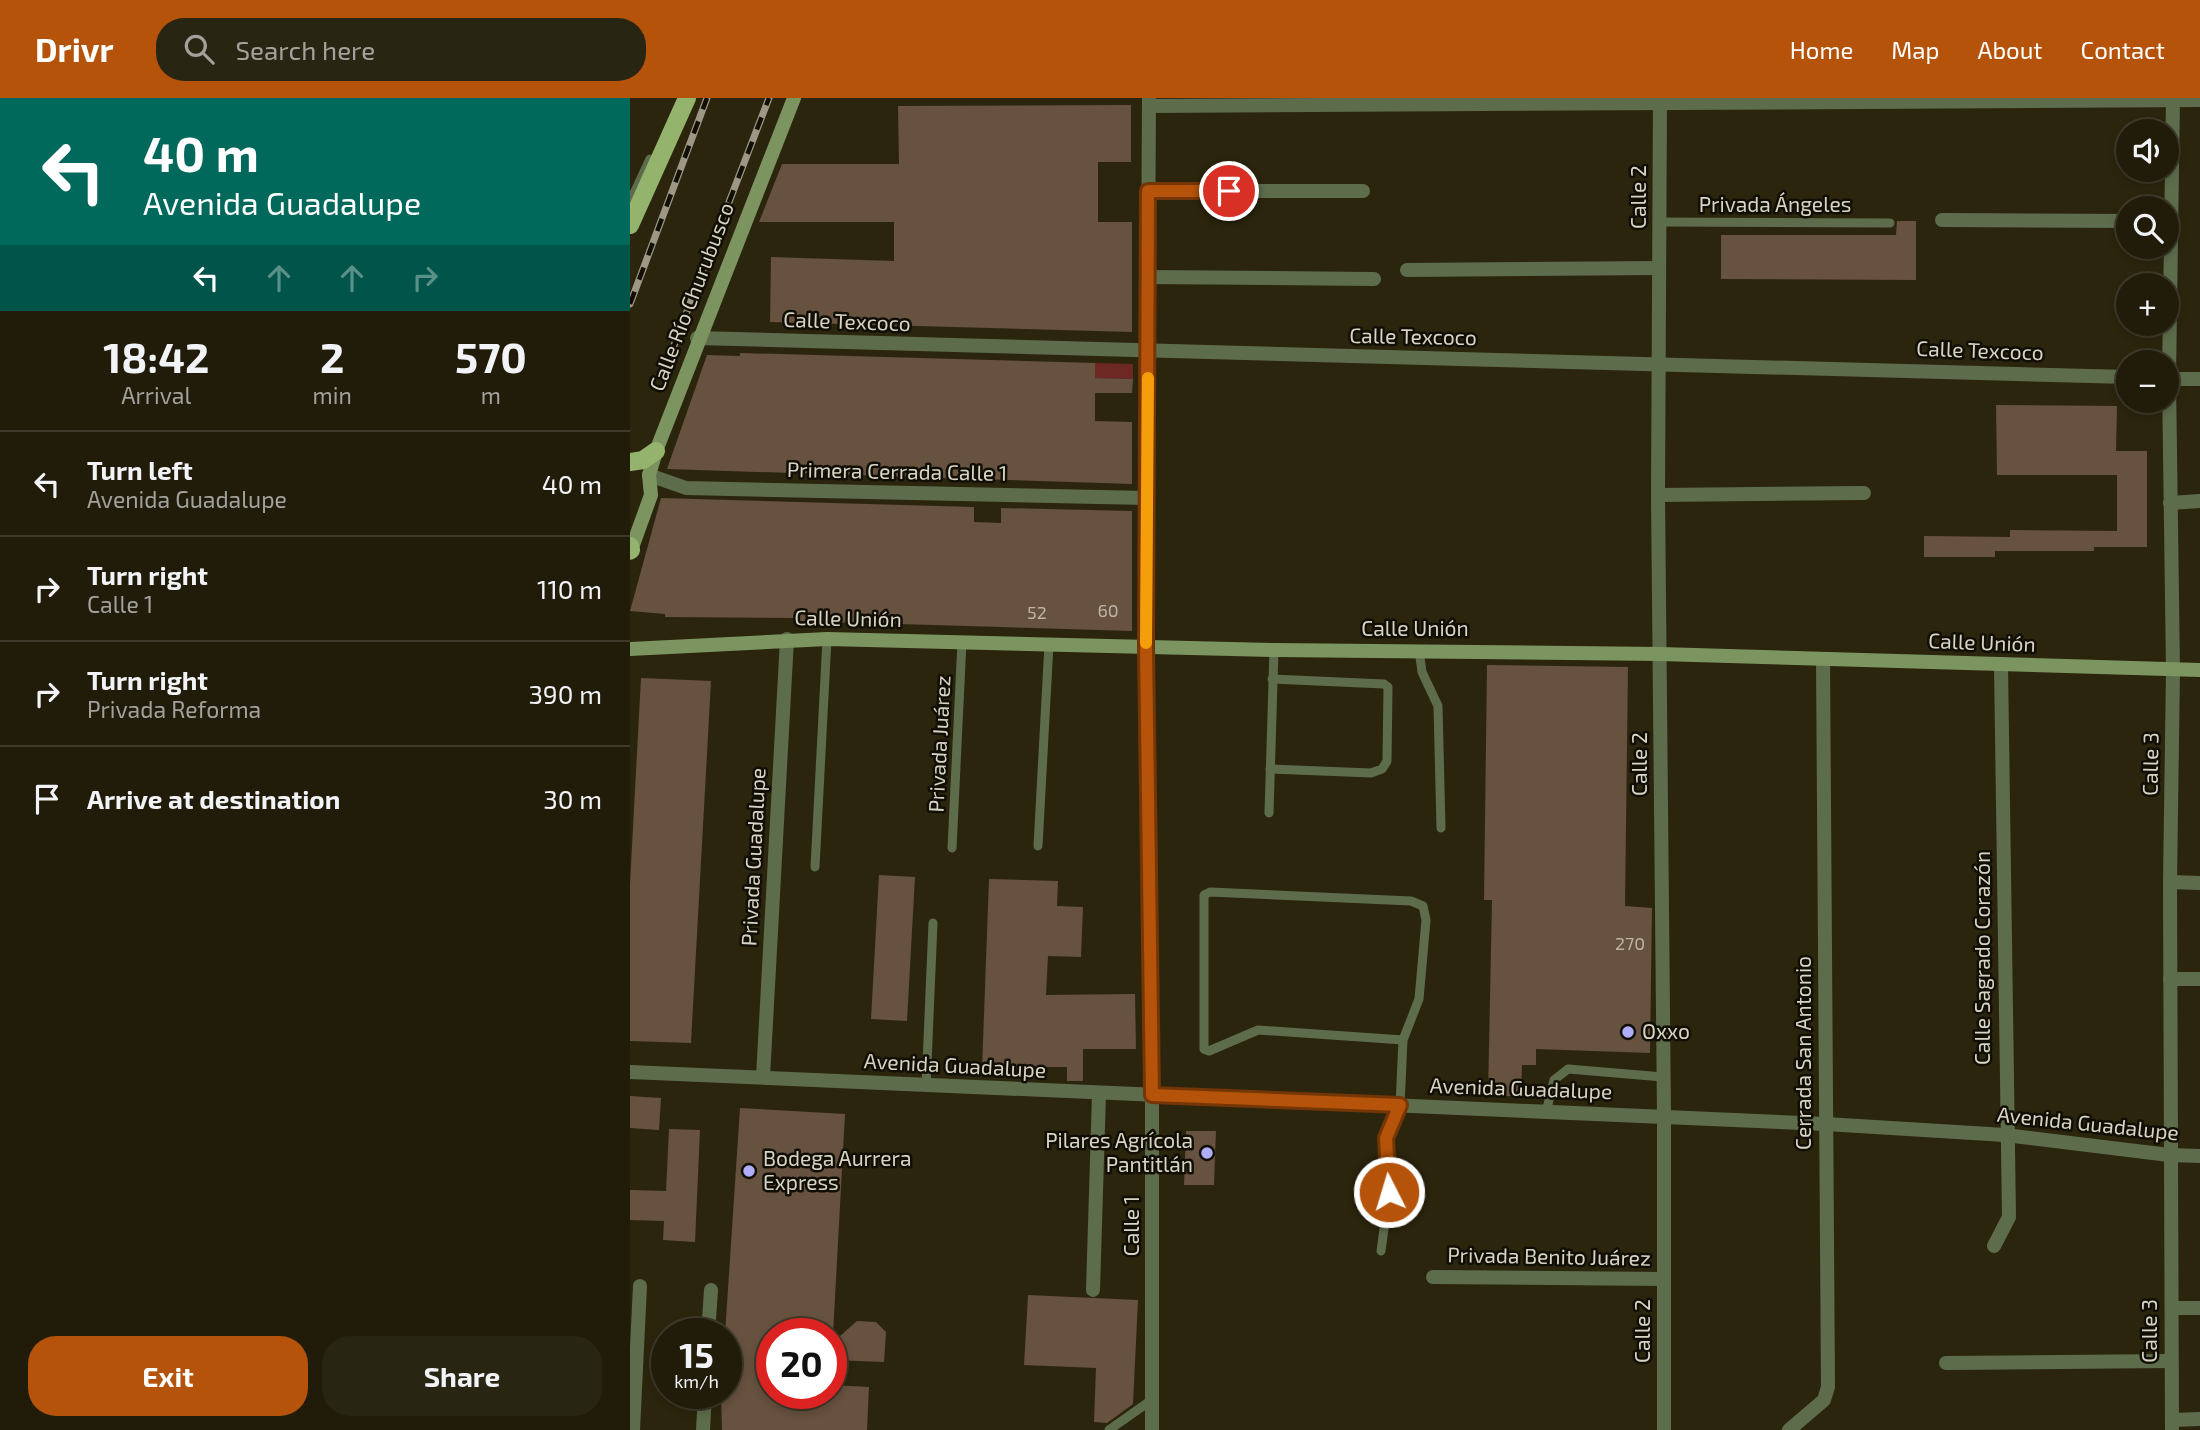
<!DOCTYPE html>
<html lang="en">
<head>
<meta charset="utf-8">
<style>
	:root { --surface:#211c0a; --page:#292513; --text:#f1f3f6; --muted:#a2a19c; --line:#3e3a2b; --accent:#b45309 }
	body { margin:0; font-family:"Exo 2",sans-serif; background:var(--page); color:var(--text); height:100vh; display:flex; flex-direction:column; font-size:26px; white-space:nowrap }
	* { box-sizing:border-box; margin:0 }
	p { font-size:23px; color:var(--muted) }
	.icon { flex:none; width:38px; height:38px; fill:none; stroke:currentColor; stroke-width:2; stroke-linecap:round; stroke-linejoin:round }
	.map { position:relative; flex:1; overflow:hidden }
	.panel { display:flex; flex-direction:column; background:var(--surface); width:630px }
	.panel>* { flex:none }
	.guide { background:#00695c; color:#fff; overflow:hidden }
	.tools { position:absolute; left:1486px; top:21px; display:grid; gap:14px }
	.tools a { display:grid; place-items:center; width:63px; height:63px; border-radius:50%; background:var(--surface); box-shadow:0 4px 10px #0003,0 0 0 2px var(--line); font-size:35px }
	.speed { position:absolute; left:21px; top:1220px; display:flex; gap:14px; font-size:35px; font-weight:700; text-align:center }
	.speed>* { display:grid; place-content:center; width:91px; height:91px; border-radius:50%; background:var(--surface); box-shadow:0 4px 10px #0003,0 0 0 2px var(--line); line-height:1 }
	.speed small { font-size:18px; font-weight:400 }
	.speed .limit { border:10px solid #d22; background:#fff; color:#111 }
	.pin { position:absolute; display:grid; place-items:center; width:60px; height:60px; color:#fff; margin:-30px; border:4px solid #fff; border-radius:50%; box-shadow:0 2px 7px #0007 }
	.me { position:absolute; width:77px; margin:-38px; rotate:355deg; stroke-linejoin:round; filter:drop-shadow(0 0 5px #0008) }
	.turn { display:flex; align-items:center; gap:24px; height:147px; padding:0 28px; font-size:32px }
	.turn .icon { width:91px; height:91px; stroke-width:2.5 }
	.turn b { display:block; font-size:49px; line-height:60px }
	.lanes { display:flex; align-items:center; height:66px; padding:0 28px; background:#0003; justify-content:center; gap:35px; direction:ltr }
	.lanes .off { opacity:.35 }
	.eta { display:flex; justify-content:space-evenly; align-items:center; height:119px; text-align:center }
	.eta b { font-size:42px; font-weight:700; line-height:49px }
	.button { display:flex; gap:14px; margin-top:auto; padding:14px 28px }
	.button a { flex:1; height:80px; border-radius:28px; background:var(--accent); color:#fff; font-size:28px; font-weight:700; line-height:80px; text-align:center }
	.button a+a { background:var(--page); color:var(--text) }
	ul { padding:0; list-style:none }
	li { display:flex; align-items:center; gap:21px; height:105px; padding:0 28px; border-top:2px solid var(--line) }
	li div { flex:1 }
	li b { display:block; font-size:26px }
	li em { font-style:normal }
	header { display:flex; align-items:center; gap:42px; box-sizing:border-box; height:98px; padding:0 35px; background:var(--accent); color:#fff }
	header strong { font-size:33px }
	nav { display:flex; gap:38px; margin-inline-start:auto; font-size:24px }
	.search { width:490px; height:63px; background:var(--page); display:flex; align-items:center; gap:18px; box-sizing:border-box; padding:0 24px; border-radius:28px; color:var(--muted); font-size:26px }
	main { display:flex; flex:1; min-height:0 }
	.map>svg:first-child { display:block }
</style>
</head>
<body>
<header>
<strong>Drivr</strong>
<div class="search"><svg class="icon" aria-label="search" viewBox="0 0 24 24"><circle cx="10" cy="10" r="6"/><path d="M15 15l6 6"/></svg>Search here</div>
<nav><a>Home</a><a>Map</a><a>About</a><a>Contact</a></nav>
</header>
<main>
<section class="panel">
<div class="guide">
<div class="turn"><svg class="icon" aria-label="left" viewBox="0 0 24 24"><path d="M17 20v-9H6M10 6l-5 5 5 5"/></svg><div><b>40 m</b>Avenida Guadalupe</div></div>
<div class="lanes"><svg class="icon" aria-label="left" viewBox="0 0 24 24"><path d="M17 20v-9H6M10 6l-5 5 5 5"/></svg><svg class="icon off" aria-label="ahead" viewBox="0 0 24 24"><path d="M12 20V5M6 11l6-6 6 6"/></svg><svg class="icon off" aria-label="ahead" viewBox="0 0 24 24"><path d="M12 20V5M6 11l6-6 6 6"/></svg><svg class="icon off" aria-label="right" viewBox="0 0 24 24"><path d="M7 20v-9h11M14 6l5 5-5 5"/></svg></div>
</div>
<div class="eta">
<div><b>18:42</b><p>Arrival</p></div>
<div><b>2</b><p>min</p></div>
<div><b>570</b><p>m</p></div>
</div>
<ul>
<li><svg class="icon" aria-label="left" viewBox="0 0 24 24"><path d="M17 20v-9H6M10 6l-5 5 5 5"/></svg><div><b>Turn left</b><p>Avenida Guadalupe</p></div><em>40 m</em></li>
<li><svg class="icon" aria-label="right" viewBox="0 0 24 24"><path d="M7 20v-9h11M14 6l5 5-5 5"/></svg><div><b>Turn right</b><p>Calle 1</p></div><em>110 m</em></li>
<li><svg class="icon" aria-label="right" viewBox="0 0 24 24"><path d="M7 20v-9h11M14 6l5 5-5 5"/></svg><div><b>Turn right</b><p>Privada Reforma</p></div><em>390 m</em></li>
<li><svg class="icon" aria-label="arrive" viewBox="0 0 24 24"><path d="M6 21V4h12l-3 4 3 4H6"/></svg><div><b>Arrive at destination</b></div><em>30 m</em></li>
</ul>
<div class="button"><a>Exit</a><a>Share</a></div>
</section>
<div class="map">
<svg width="1570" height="1332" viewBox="0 0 1570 1332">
	<rect width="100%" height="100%" fill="#2c250d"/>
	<path fill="#6d2823" d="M465,265L503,266V281L465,280Z"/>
	<g fill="#67513f">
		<path d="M501,7V64H468V124H502V234L140,224L141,159L264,163V124H129L152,66H269L268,8Z"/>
		<path d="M1267,123H1286V182L1091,181V137H1266Z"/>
		<path d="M110,255L465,265V280L503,281L502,295H465V323L502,324V386L37,371L77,257L110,258Z"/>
		<path d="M1366,307L1487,308L1486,353H1517V449H1464V453H1365V459H1294V438L1380,439V432L1487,433V377H1367Z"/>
		<path d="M31,400L344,409V424L371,425V410L502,413V533L166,523V520L35,519V516L0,513Z"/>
		<path d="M857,567L998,569L995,808L1022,810L1020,955L906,951V967H892L891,998H858L862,802H854Z"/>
		<path d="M11,580L81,583L61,945L0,943V786Z"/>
		<path d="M249,777L285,779L277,923L241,921Z"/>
		<path d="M359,781L428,783L427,808L453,809L451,859L418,858L416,897L505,896L506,951H453V983H437V969H414V973L352,971Z"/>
		<path d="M0,998L31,1000L29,1032L0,1030Z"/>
		<path d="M110,1010L215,1016L203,1236H142V1295H201V1287L239,1289L237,1332H92L91,1299L96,1296L95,1236Z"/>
		<path d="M39,1031L70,1032L65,1144L33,1142L34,1123L0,1122V1092L36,1093Z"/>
		<path d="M556,1033H586L584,1087H554Z"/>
		<path d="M398,1197L508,1202L503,1306L499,1309L477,1325L464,1324L466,1270L394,1267Z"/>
		<path d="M227,1223L246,1224L256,1234L254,1264L201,1262V1246Z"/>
	</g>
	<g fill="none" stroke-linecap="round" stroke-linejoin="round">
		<g stroke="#5d6d4c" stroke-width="9">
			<path d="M0,104L20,61"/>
			<path d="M1030,124L1260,125"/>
			<path d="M789,552L792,574L808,608L811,730"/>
			<path d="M640,671L741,675L752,671L757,663L758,589L754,586L642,581"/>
			<path d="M639,715L644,552"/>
			<path d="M408,748L419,546"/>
			<path d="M322,750L332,544"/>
			<path d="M185,769L197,541"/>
			<path d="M296,989L303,825"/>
			<path d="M916,1014L924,982L938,971L1033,979"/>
			<path d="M751,1153L759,1094L756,1040L770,1007L773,942L789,901L796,822L793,808L781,803L580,794L574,797V951L579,953L628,932L773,942"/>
			<path d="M479,1332L523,1301"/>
		</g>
		<g stroke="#5d6d4c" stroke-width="14">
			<path d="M519,0L516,549L522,997V1332"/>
			<path d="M1030,0L1028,397L1034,1018V1332"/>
			<path d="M519,8L1570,2"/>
			<path d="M518,93H733"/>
			<path d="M1312,122L1498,123"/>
			<path d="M777,172L1029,170"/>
			<path d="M517,179L744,181"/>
			<path d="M67,240C544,256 1021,264 1498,279"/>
			<path d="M1536,281H1570"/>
			<path d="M19,377L56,390L517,400"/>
			<path d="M1028,397L1234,395"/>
			<path d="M1540,405L1570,403"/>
			<path d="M1540,784L1570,785"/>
			<path d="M1540,881H1570"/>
			<path d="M0,974L1196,1026L1375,1037L1539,1057L1570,1058"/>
			<path d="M133,979L157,541"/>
			<path d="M1364,1148L1379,1119L1371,567"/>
			<path d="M803,1179L1034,1181"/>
			<path d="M463,1192L469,996"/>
			<path d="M1542,1210H1570"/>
			<path d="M78,1236L81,1192"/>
			<path d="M1316,1265L1541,1263"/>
			<path d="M1542,1322L1570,1321"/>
			<path d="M3,1332L10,1188"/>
			<path d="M73,1332L75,1295"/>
			<path d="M1159,1332L1194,1302L1198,1289L1193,561"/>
			<path d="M1542,1332L1540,784L1543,572L1539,281L1543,0"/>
		</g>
		<g stroke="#7c9560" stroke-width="14">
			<path d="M0,455L21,397L19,377L26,353L164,0"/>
			<path d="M0,551L197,541L644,552L1030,556L1570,572"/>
		</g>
		<g stroke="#94b46e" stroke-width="18">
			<path d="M0,127L57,0"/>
			<path d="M0,364L13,362L26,353"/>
			<path d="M0,448L1,452"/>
		</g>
		<g stroke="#9d9886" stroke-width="7">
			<g id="rail">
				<path d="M0,206L77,0"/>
				<path d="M43,250L139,0"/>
			</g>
		</g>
		<use href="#rail" stroke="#110f05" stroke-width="4.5" stroke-dasharray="13" stroke-linecap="butt"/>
	</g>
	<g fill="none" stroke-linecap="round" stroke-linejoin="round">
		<g stroke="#753606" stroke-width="18">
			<path id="route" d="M599,93H518L516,549L522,997L770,1007L756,1040L759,1094"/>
		</g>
		<use href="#route" stroke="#b45309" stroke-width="12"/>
		<path stroke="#f59e0b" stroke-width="12" d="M516,545L518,280"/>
	</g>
	<g fill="#b0aefa" stroke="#110f05" stroke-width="2.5">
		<circle cx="998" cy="934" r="7"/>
		<circle cx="577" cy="1055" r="7"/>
		<circle cx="119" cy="1073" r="7"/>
	</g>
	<g text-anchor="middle" stroke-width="5" stroke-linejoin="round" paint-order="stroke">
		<g font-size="18" fill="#bcb3a4">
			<text x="478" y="519">60</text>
			<text x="407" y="521">52</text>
			<text x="1000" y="852">270</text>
		</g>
		<g font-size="21" fill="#d8d4c5" stroke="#110f05">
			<text transform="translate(1009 99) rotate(-90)" y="7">Calle 2</text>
			<text x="1145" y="114">Privada Ángeles</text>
			<text transform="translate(62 199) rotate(-69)" y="7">Calle Río Churubusco</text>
			<text transform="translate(217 224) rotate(2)" y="7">Calle Texcoco</text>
			<text transform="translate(783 239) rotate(1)" y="7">Calle Texcoco</text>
			<text transform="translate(1350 253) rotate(2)" y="7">Calle Texcoco</text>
			<text transform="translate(267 374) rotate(1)" y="7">Primera Cerrada Calle 1</text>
			<text transform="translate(218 521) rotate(1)" y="7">Calle Unión</text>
			<text x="785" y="538">Calle Unión</text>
			<text transform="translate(1352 545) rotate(2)" y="7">Calle Unión</text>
			<text transform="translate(310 646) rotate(-87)" y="7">Privada Juárez</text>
			<text transform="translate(1010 666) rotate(-90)" y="7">Calle 2</text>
			<text transform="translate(1521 666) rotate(-89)" y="7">Calle 3</text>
			<text transform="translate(124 759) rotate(-87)" y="7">Privada Guadalupe</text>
			<text transform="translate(1353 860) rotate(-90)" y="7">Calle Sagrado Corazón</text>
			<text transform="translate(1174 955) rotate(-90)" y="7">Cerrada San Antonio</text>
			<text transform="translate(325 968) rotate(3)" y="7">Avenida Guadalupe</text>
			<text transform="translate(891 991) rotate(2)" y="7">Avenida Guadalupe</text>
			<text transform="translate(1458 1026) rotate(6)" y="7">Avenida Guadalupe</text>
			<text transform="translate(502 1128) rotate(-90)" y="7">Calle 1</text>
			<text transform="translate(919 1159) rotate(1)" y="7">Privada Benito Juárez</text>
			<text transform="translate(1013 1233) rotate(-90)" y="7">Calle 2</text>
			<text transform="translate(1520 1233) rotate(-90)" y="7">Calle 3</text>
		</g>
		<g font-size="21" fill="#d8d4c5" stroke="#110f05" text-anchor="start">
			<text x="1012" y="941">Oxxo</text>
			<text x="563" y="1050" text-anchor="end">Pilares Agrícola<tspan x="563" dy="24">Pantitlán</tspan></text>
			<text x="133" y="1068">Bodega Aurrera<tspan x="133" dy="24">Express</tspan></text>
		</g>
	</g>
</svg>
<div class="tools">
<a><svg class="icon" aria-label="sound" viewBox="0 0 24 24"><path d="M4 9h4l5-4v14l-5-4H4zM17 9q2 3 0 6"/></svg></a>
<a><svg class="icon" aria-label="search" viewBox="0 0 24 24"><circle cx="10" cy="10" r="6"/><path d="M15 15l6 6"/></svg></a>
<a>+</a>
<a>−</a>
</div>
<div class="speed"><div>15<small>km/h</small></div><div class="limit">20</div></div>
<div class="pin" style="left:599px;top:93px;background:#d93025"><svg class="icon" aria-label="arrive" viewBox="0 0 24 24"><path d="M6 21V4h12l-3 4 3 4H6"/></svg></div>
<svg class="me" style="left:759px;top:1094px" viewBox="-20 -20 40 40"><circle r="17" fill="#b45309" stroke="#fff" stroke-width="3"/><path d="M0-11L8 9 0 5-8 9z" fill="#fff"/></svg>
</div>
</main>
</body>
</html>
